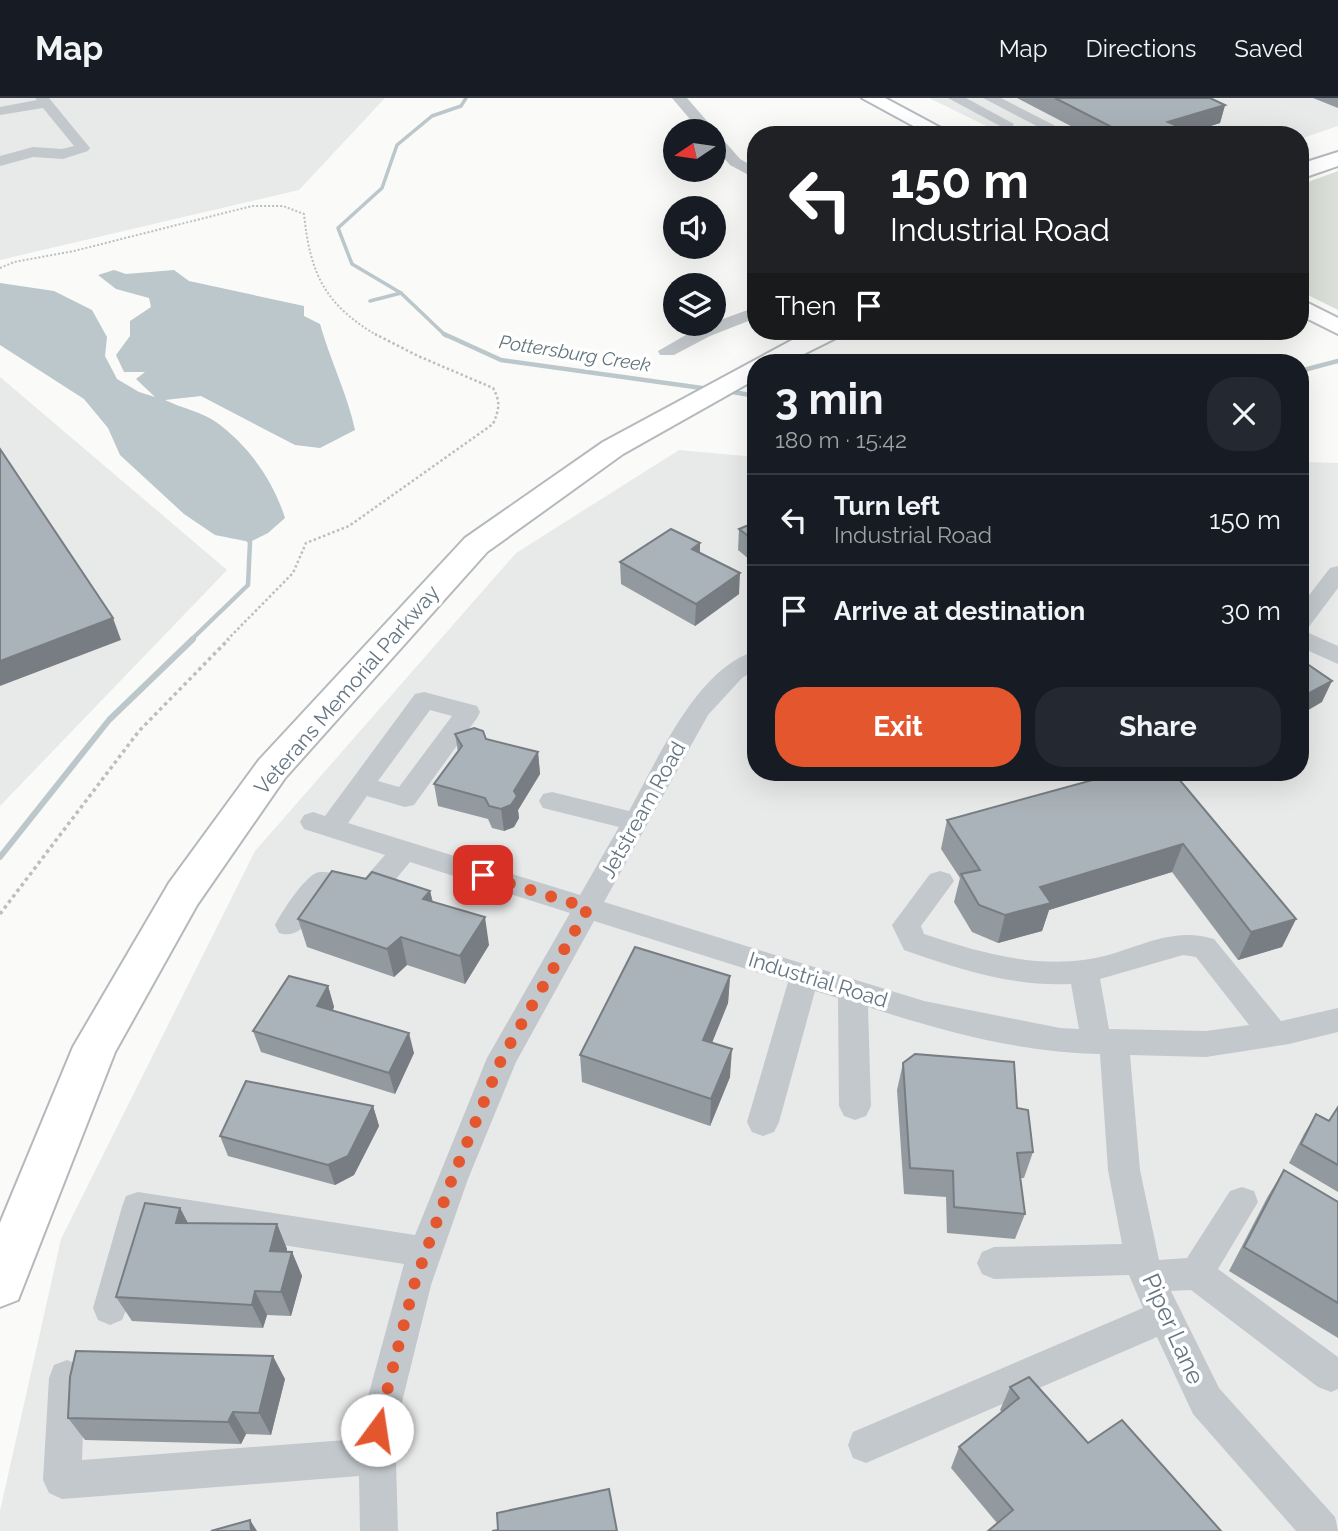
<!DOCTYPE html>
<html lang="en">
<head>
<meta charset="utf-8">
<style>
	:root { --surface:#171b24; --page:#242831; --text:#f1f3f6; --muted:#9ea1a6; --line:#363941; --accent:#e4572e }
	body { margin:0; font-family:Raleway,sans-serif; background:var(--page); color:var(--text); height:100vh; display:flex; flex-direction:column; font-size:26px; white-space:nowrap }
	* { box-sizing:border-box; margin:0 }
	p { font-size:23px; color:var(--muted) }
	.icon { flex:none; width:38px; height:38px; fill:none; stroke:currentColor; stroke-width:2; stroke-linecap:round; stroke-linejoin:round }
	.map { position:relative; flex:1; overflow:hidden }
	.sheet { position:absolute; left:747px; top:256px; width:562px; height:427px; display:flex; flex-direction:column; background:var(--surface); border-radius:28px; box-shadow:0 7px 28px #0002 }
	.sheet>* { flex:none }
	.banner { position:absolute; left:747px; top:28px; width:562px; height:214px; border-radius:28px; box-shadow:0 7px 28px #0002; background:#202124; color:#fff; overflow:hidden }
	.needle { width:46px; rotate:257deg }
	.controls { position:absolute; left:663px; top:21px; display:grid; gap:14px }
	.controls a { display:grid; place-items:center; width:63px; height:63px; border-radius:50%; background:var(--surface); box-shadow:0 7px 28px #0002; font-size:35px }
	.pin { position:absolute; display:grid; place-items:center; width:60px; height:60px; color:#fff; margin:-30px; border-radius:14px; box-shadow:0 4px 10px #0006 }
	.me { position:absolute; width:77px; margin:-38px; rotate:14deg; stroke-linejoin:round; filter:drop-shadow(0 0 5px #0008) }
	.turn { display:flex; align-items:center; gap:24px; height:147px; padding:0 28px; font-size:32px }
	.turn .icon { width:91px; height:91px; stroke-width:2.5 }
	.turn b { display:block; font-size:49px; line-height:60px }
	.then { display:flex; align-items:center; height:66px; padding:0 28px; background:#0003; gap:14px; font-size:26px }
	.round { display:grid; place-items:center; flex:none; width:74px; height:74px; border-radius:28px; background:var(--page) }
	.headline { display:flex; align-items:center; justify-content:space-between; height:119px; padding:0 28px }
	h1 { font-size:42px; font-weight:700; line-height:52px }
	.button { display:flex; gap:14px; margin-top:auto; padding:14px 28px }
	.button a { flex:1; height:80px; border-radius:28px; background:var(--accent); color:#fff; font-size:28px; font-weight:700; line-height:80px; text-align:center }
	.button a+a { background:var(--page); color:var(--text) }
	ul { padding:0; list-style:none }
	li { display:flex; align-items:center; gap:21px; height:91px; padding:0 28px; border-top:2px solid var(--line) }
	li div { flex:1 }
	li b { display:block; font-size:26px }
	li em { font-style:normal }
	header { display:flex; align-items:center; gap:42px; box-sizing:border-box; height:98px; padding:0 35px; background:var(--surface); border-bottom:2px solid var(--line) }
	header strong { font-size:33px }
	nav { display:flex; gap:38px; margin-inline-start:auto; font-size:24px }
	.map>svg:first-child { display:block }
</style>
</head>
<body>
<header>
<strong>Map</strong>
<nav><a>Map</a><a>Directions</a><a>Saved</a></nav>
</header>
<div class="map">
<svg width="1338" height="1433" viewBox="0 0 1338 1433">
	<rect width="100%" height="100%" fill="#fafaf8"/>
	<g fill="#e8e9e9">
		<path d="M0,0H385L299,92L0,162Z"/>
		<path d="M929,0H1338V28L1300,41V37H1005Z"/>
		<path d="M0,279L227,472L0,708Z"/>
		<path d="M679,352L756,359V674H1300V364L1338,365V1433H0V1413L61,1141L255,753L516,455Z"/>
	</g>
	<path fill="#dadfd7" d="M1338,73V212L1300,193V87Z"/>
	<path fill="#bbc7cb" d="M114,172L126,176L174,172L189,183L304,208V218L320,226C330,262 347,295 355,332L320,350L295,347L201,298L165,302C181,310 202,314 216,324C249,348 273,382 285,420L268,435L250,444L215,437L184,416L120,357L108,330L84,301L0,247V185L54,193L92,212L107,239L105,258L117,281L139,294L155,299L136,281L145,274H124L116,257L130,238V223L151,209L149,200L116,191L98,177Z"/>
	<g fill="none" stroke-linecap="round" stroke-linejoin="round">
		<g stroke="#bbc7cb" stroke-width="3.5">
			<path d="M370,203L401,195"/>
			<path d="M446,238L401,195L352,166L338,130L382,90L397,47L432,18L461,8L466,0"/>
		</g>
		<g stroke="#bbc7cb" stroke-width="4.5">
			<path d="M444,236L501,262L709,291"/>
			<path d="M1300,273L1338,263"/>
			<path d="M727,293L756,298"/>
			<path d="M191,542L248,487L250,444L246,439"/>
		</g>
		<path stroke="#bbc7cb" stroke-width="6" d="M0,759L109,622L193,541"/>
		<g stroke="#b5babe" stroke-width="4">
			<g id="major">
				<path d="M862,0H885L954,37H930Z"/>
				<path d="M1300,201L1338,220V236L1300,217Z"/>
			</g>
		</g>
		<g stroke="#b4b9bd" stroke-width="4">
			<g id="highway">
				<path d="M1338,54V68L1300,81V66Z"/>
				<path d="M809,233H842L838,239L788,264H756V281L623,356L487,454L285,680L197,807L115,954L18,1202L0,1209V1125L73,949L169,785L259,662L465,440L603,344Z"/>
			</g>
		</g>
		<path stroke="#bbbfc2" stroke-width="2" stroke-dasharray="2 2" stroke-linecap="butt" d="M0,170L14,164L74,153L252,108H283L304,116C310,176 325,207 378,238"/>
		<path stroke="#bbbfc2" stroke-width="2.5" stroke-dasharray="2.5 2.5" stroke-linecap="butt" d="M227,542L293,475L306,445L349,428L493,326C499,312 501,304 493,290L418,258L375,236"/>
		<path stroke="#bbbfc2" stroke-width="3.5" stroke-dasharray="3.5 3.5" stroke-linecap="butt" d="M0,816L139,633L229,541"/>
		<g fill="#c3c8cc" fill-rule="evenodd">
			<path d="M35,0H49L90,50L88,53L63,61L33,59L0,68V58L33,49L62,51L74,48L43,10L0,17V9L37,2Z"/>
			<path d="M672,0H687L713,30L715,33L714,35L700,33Z"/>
			<path d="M948,0H966L1014,26L1012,29H1002Z"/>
			<path d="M983,0H1001L1073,37H1054Z"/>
			<path d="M714,36L719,37L740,61L756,70V81L730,67L714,49Z"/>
			<path d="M756,209V220L710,238L674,257H660L658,253L698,230Z"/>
			<path d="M1338,468V490L1308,530L1302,532L1338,548V566L1300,549V509L1330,470Z"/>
			<path d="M756,553V571L742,580L708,617L604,804L924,903L1060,930L1079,931L1071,886C1013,889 959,871 904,852L892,827L930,776L940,773L950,776L954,783L921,828L924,836C975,853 1029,869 1083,862C1129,857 1167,826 1214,841L1281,923L1338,910V934L1289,946L1206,959L1130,957L1140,1072L1159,1162L1187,1160L1230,1093L1242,1089L1254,1093L1258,1104L1218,1171L1338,1259V1291L1331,1294L1318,1289L1191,1192L1171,1193L1219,1290L1335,1419L1338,1433H1296L1193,1316L1157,1239L866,1365L853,1360L848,1347L853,1334L1143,1210L1129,1177L994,1181L982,1176L977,1165L982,1154L994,1149L1122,1146L1108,1072L1100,956C1022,955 942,933 868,909L871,1008L866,1018L855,1022L844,1018L839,1008L838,900L815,893L779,1024L774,1034L763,1038L752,1034L747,1024L788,884L594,823L516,964L468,1081L431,1187L395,1332L399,1358L396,1364L398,1433H360L359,1378L62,1401L49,1395L43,1382L49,1280L54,1267L67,1262L80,1267L85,1280L82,1362L359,1341V1332L404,1166L150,1126L127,1210L122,1222L110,1227L98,1222L93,1210L122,1109L126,1098L138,1094L415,1137L487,960L570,815L410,764C373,808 383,807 327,796C314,813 303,843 279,835L275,827C281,815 307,774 320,774C333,773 350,780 363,782L385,757L304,731L300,724L304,717L313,714L325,718L415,596L424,594L477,608L480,614L477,620L414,707L405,709L367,698L348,725L580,797L619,729L543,710L539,703L543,696L552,694L629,713C657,663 697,569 756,553ZM430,612L452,618L399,689L378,683ZM1183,857L1196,859L1249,927L1206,933L1109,931L1100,881Z"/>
		</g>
		<use href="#major" fill="#fff" fill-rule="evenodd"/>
		<use href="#highway" fill="#fff" fill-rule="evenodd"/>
	</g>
	<g fill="#929a9f">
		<path d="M1017,0H1210L1225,7L1220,25L1191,34L1193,35V37H1088Z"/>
		<path d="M1313,0H1338V10Z"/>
		<path d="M756,424V467L738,452L739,431Z"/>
		<path d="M700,445V455L739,496L695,528L621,486L620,464Z"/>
		<path d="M455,636L486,641L538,654L540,676L518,712L519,720L514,729L504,733L492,730L488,721L438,708L434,686L458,654Z"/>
		<path d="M1117,674H1173L1296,821L1282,849L1238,862L1172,774L1049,812L1042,833L998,845L972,834L954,804L960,780L941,751L947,722L1118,675Z"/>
		<path d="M366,781L430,793L433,804L489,847L465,886L407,867L394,879L307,849L298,821Z"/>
		<path d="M730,878L728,905L712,945L730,979L710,1028L582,984L580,957Z"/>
		<path d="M328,888L334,909L333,912L414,955L395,996L261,954L253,933Z"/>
		<path d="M903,965L1017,1010L1033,1054L1024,1080H1020L1025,1116L1015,1141L947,1135L946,1099L904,1096L897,992Z"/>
		<path d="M373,1008L379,1028L354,1077L335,1087L228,1058L220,1038Z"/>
		<path d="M1338,1009V1094L1289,1065L1304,1036L1316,1016L1329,1023Z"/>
		<path d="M1284,1072L1338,1104V1240L1229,1173L1268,1098Z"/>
		<path d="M180,1110L188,1125L277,1126L287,1151V1154H292L302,1178L291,1218L267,1217L263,1230L132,1223L116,1199Z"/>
		<path d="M285,1281L271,1337L246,1336L241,1346L85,1342L68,1320Z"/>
		<path d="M1010,1289L1088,1345L997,1425L951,1370L959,1349L1002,1314L1000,1312Z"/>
	</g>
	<g fill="#777d82">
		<path d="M1225,7L1220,25L1182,37L1168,24Z"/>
		<path d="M700,445V467L692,451Z"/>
		<path d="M740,475L739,496L695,528L696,506Z"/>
		<path d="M113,520L121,542L0,588V563Z"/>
		<path d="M1332,583L1322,604L1300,617V600Z"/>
		<path d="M538,654L540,676L518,712L519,720L514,729L504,733L501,711L514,693Z"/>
		<path d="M1183,746L1172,774L1049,812L1042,833L998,845L1005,817L1040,789Z"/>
		<path d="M430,793L436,821L423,801Z"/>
		<path d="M485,819L489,847L465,886L460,858Z"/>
		<path d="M1296,821L1282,849L1238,862L1251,834Z"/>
		<path d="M401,839L407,867L394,879L387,851Z"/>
		<path d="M730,878L728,905L702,969L703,942Z"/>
		<path d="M328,888L334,909L323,929L317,908Z"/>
		<path d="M409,935L414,955L395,996L389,975Z"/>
		<path d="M732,951L730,979L710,1028L711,1001Z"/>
		<path d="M373,1008L379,1028L354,1077L335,1087L328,1067Z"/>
		<path d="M180,1110L193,1135L176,1125Z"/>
		<path d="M277,1126L287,1151L280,1178L270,1153Z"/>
		<path d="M292,1154L302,1178L291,1218L281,1194Z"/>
		<path d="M255,1193L267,1217L263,1230L252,1207Z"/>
		<path d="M273,1258L285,1281L271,1337L259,1315Z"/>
		<path d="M233,1314L246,1336L241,1346L228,1324Z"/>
		<path d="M250,1422L257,1433H251Z"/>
	</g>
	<g fill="#aab3b9" stroke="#777d82" stroke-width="2">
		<path d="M1055,0H1210L1225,7L1168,24L1193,35L1189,37H1127Z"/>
		<path d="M0,351L113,520L0,563Z"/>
		<path d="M756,424V444L739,431Z"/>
		<path d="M671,431L700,445L692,451L740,475L696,506L620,464Z"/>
		<path d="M1300,561L1332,583L1300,600Z"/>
		<path d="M474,630L483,633L486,641L538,654L514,693L517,698L511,707L501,711L489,708L485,700L434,686L462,648L455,636Z"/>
		<path d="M1122,674H1173L1296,821L1251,834L1183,746L1040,789L1051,805L1005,817L979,807L961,776L980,772L947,722Z"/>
		<path d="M332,773L366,781L372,774L430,793L423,801L485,819L460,858L401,839L387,851L298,821Z"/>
		<path d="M635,849L730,878L703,942L732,951L711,1001L580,957Z"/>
		<path d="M289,878L328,888L317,908L409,935L389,975L253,933Z"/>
		<path d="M915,956L1014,964L1017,1010L1028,1012L1033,1054L1017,1055L1025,1116L954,1109L953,1073L910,1070L903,965Z"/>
		<path d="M246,983L373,1008L348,1058L328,1067L220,1038Z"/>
		<path d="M1338,1009V1067L1301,1046L1316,1016L1329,1023Z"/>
		<path d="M1284,1072L1338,1104V1205L1244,1149Z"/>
		<path d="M145,1105L180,1110L176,1125L277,1126L270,1153L292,1154L281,1194L255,1193L252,1207L116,1199Z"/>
		<path d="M76,1253L273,1258L259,1315L233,1314L228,1324L68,1320L70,1279Z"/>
		<path d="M1029,1279L1088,1345L1122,1322L1221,1433H988L1013,1412L959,1349L1019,1300L1010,1289Z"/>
		<path d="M609,1391L617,1433H492L498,1432L497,1415Z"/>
		<path d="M250,1422L251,1433H211Z"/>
	</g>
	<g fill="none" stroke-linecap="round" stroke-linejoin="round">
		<path stroke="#e4572e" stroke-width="12" stroke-dasharray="0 21.6" d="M377,1332L414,1187L452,1081L502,960L588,810L483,777"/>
	</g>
	<g text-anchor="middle" stroke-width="7" stroke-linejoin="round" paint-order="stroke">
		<g font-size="19" font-style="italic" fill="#60757c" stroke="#fff">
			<text transform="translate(575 255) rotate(9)" y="7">Pottersburg Creek</text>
		</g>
		<g font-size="21" fill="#657683" stroke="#fff">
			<text transform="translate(347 592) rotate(-49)" y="7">Veterans Memorial Parkway</text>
			<text transform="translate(643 712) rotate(-61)" y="7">Jetstream Road</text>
			<text transform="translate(818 882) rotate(17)" y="7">Industrial Road</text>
		</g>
		<g font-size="24" fill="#657683" stroke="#fff">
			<text transform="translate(1173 1231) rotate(66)" y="8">Piper Lane</text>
		</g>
	</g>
</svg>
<div class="controls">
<a><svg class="needle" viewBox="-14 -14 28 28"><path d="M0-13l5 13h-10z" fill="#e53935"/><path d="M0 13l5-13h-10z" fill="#9ea1a6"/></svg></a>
<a><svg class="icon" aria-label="sound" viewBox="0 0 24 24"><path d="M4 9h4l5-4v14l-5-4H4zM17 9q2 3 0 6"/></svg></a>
<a><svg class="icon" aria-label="layers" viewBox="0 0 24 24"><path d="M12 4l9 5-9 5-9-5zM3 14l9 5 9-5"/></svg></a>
</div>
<div class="pin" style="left:483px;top:777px;background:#d93025"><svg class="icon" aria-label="arrive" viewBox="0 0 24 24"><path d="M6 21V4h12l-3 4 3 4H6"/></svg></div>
<svg class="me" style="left:377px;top:1332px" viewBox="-20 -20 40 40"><circle r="19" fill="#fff"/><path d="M0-13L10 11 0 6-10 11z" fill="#e4572e"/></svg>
<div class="banner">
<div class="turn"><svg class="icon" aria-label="left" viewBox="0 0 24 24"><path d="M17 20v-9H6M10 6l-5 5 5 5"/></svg><div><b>150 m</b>Industrial Road</div></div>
<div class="then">Then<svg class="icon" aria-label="arrive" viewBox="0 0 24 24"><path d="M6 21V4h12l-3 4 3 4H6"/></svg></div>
</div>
<section class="sheet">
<div class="headline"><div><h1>3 min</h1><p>180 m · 15:42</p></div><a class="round"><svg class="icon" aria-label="close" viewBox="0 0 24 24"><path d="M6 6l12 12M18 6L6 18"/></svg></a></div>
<ul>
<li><svg class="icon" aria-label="left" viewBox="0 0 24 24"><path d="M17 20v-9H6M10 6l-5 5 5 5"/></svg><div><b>Turn left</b><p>Industrial Road</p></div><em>150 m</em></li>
<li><svg class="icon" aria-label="arrive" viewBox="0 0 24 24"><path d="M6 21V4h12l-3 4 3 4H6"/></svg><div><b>Arrive at destination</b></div><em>30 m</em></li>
</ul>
<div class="button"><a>Exit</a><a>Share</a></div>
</section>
</div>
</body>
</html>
